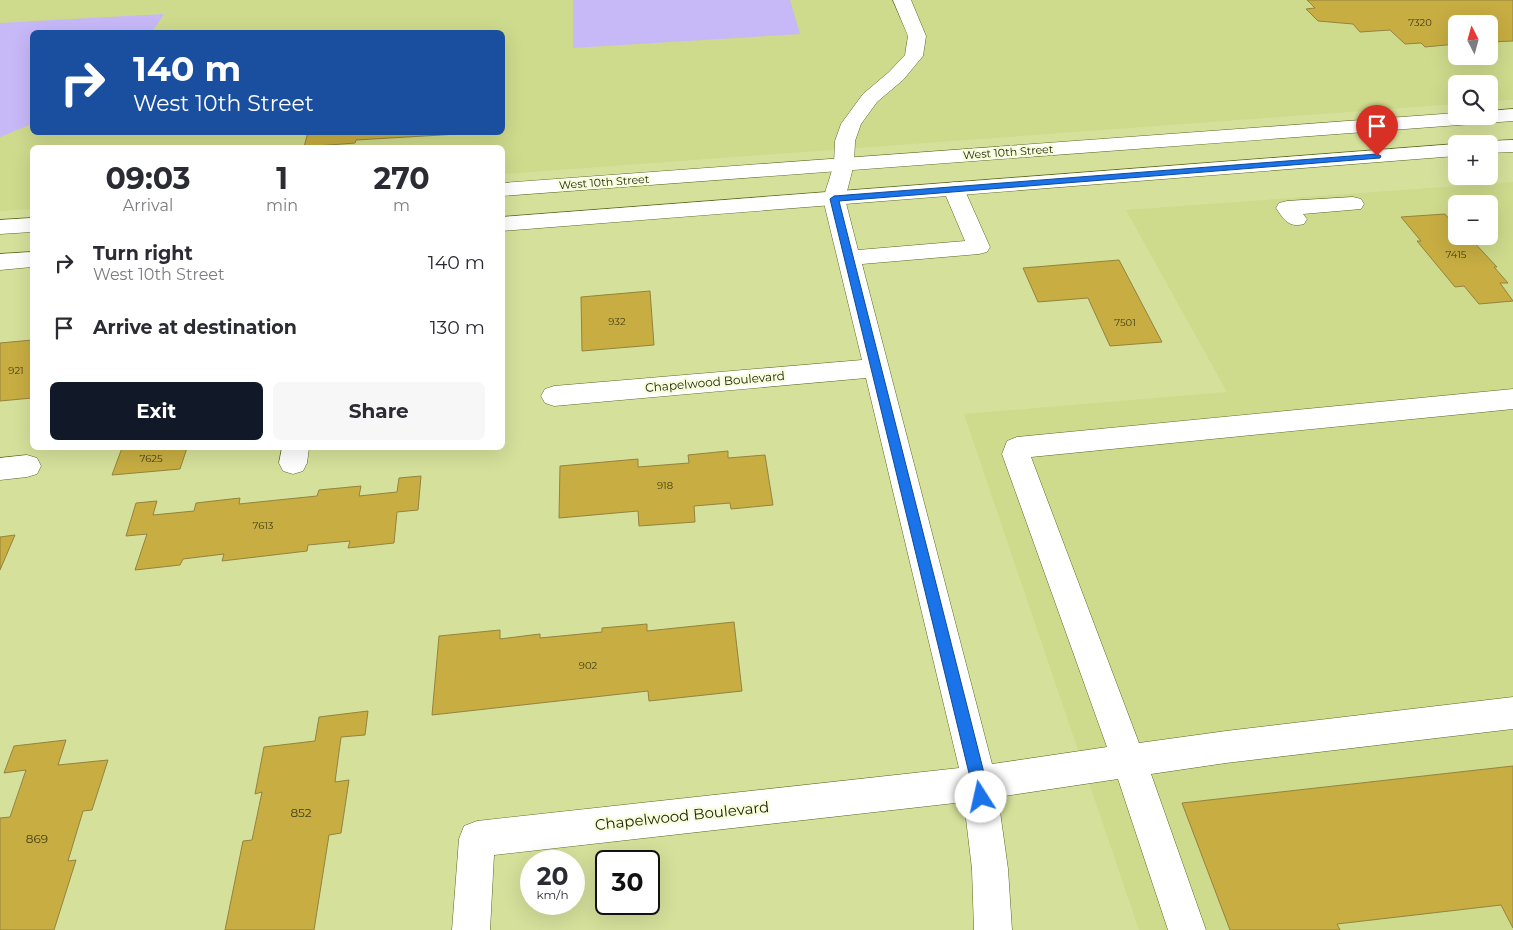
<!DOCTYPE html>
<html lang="en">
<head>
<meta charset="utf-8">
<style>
	:root { --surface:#fff; --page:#f7f7f7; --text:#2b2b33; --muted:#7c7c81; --accent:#111827 }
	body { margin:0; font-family:Montserrat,sans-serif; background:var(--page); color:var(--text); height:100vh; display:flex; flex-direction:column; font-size:19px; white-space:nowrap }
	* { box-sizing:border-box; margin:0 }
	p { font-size:16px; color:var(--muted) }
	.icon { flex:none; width:28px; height:28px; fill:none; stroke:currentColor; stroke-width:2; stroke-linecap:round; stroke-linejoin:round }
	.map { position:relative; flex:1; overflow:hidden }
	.side { position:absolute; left:30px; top:145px; width:475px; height:305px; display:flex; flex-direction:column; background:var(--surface); border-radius:8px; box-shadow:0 5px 20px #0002 }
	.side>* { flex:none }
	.top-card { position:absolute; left:30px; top:30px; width:475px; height:105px; border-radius:8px; box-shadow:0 5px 20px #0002; background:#1a4fa0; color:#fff; overflow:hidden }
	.needle { width:32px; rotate:354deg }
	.controls { position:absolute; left:1448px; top:15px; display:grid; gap:10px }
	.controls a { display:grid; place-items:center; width:50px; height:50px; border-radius:8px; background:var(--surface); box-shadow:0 5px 20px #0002; font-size:25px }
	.speed { position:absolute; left:520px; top:850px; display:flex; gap:10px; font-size:25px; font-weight:700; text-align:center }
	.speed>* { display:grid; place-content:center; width:65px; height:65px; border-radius:50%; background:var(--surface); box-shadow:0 5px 20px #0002; line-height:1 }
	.speed small { font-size:12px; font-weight:400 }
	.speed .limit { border:2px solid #111; border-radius:8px; background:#fff; color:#111 }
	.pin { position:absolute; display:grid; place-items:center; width:42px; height:42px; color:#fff; margin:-51px -21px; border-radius:50% 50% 50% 0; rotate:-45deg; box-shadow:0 0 5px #0007 }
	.pin .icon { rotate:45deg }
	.me { position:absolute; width:55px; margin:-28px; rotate:350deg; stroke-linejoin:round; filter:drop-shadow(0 0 4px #0008) }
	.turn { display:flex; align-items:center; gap:18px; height:105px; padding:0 20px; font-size:22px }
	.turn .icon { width:65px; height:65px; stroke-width:2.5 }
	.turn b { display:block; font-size:35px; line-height:42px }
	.eta { display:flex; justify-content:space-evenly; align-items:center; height:85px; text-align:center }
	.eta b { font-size:30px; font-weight:700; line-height:35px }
	.cta { display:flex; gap:10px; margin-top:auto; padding:10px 20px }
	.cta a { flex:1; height:58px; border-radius:8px; background:var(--accent); color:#fff; font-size:20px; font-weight:700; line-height:58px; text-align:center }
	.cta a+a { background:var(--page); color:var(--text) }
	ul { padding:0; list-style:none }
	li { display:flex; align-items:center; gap:15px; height:65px; padding:0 20px }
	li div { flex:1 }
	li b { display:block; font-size:19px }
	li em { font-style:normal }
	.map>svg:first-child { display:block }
</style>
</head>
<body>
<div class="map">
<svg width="1513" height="930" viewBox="0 0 1513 930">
	<rect width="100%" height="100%" fill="#d5e09b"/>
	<g fill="#ceda8c" fill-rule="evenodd">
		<path d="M0,0H1513V100L1489,101V84H1456V104L503,174L502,148H32V209L0,211ZM1456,24H1489V56H1456ZM32,32H502V132H32Z"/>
		<path d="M1513,182V930H1139L964,414L1227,392L1126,210ZM1456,204H1489V236H1456Z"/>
	</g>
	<g fill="#c7b8f8">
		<path d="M573,0H790L800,34L573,48Z"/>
		<path d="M164,14L152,32H32V124L0,137V23Z"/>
	</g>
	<g fill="#c7ad42" stroke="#94833f">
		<path d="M1307,0H1513V41L1489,42V24H1456V44L1425,47L1421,43L1405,44L1390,30L1360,32L1353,24L1318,21L1306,9L1315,8Z"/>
		<path d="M308,132H458V134L356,140L355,143L304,147Z"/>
		<path d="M1445,214L1456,227V236L1469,237L1497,267H1494L1508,283H1500L1513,301L1479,304L1464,286L1455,287L1417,241H1421L1401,217Z"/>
		<path d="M1119,260L1162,342L1110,346L1088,298L1038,302L1023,268Z"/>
		<path d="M650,291L654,345L582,351L581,297Z"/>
		<path d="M32,340V398L0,401V343Z"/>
		<path d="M122,448H187L180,469L112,475Z"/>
		<path d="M728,451V458L765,455L773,505L731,509L730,503L694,506L695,522L639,526L638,511L559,518L560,466L638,459V467L689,463L688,455Z"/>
		<path d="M421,476L418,510L397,512L394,543L348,548L350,541L308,545L307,551L222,561L224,554L183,559L180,565L135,570L147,534L126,536L136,503L157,501L153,515L194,511L196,503L240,498L239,504L317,496L319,490L361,486L359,496L397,492L399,478Z"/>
		<path d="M15,535L0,570V537Z"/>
		<path d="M734,622L742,691L649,701L648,691L432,715L439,636L500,630V639L540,634V638L602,632V628L647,624V631Z"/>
		<path d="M368,711L365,735L341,737L335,782L349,780L341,833L329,835L314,930H225L243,841L252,840L262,792L255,794L264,747L315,741L319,717Z"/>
		<path d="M66,740L58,765L108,760L92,810L83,811L68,861L76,860L54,930H0V818L10,817L26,770L4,773L14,746Z"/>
		<path d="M1513,766V928L1501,905L1337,924L1340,930H1230L1182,803Z"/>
	</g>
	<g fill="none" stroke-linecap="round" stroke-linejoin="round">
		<g stroke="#5e6623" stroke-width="1">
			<g id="minor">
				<path d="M893,0H911L926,36L923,56L903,80L877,102L861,124L855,141L854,164L845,199L858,250L965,241L943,189L946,184L954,182L962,184L990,247L987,252L979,254L862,264L992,764L1107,747L1002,454L1007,441L1017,437L1513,389V409L1031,457L1139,743L1226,731L1513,697V729L1226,763L1151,774L1206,930H1168L1118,779L998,797L1008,869L1012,930H974L972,869L964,802L494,855L490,930H452L459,839L464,826L477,821L959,768L866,378L554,406L545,403L541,396L545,389L554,386L862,360L823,199L834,164L835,141L841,124L863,94L889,72L905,55L908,36Z"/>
				<path d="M1353,197L1361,199L1364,204L1361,209L1303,214L1307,219L1304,224C1289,228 1284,220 1276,208L1279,203L1287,201Z"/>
				<path d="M282,448H309L307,463L303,471L293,474L283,471L279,463Z"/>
				<path d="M27,455L37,458L41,466L37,474L27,477L0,480V458Z"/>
			</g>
		</g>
		<g stroke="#5e6623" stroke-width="1">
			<g id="major">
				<path d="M1513,109V121L502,196V183L1456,113V116H1489V111Z"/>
				<path d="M1513,140V152L1489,153V144H1481L1489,141Z"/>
				<path d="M1456,144V156L502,231V217Z"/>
				<path d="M32,218V232L0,234V220Z"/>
				<path d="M32,252V267L0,270V254Z"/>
			</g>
		</g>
		<use href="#minor" fill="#fff" fill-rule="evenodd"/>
		<use href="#major" fill="#fff" fill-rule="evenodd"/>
	</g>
	<path fill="#1a73e8" stroke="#114b97" d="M1377,154L1381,156L1380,158L839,201L983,769L988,797L986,802L981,804L976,802L830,199L834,196Z"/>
	<g text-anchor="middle" stroke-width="4.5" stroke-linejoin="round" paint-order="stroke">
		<g font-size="10" fill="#464213">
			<text x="1420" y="26">7320</text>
			<text x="1456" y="258">7415</text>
			<text x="617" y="325">932</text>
			<text x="1125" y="326">7501</text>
			<text x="16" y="374">921</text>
			<text x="151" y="462">7625</text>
			<text x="665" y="489">918</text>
			<text x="263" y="529">7613</text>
			<text x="588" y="669">902</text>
		</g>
		<g font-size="11" fill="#1b1e03" stroke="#f7fddb">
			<text transform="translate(1008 152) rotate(-4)" y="4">West 10th Street</text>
			<text transform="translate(604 182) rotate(-4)" y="4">West 10th Street</text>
		</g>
		<g font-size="12" fill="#1b1e03" stroke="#f7fddb">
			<text transform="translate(715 382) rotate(-5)" y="4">Chapelwood Boulevard</text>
		</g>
		<g font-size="12" fill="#464213">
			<text x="301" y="817">852</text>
			<text x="37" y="843">869</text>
		</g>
		<g font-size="15" fill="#1b1e03" stroke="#f7fddb">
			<text transform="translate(682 816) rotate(-6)" y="5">Chapelwood Boulevard</text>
		</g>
	</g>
</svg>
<div class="controls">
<a><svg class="needle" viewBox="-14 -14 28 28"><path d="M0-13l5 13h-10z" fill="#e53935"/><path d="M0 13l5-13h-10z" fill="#7c7c81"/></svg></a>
<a><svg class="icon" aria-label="search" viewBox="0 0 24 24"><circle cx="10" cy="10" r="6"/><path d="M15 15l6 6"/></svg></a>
<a>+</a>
<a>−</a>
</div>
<div class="speed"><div>20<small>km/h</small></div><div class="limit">30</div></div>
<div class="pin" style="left:1377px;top:156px;background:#d93025"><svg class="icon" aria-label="arrive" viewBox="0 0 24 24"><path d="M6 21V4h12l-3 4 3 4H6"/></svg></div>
<svg class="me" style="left:981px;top:797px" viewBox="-20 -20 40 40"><circle r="19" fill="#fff"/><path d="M0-13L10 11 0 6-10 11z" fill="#1a73e8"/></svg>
<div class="top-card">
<div class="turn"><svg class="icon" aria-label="right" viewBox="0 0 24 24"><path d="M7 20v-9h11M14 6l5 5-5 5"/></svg><div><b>140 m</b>West 10th Street</div></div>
</div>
<section class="side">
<div class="eta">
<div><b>09:03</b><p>Arrival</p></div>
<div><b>1</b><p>min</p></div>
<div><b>270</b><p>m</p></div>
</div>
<ul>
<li><svg class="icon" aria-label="right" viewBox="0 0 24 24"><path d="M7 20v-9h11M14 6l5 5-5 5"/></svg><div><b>Turn right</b><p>West 10th Street</p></div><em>140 m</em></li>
<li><svg class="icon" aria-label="arrive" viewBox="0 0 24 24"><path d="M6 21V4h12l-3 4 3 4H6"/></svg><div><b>Arrive at destination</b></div><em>130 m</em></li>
</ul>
<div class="cta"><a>Exit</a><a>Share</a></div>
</section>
</div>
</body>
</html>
